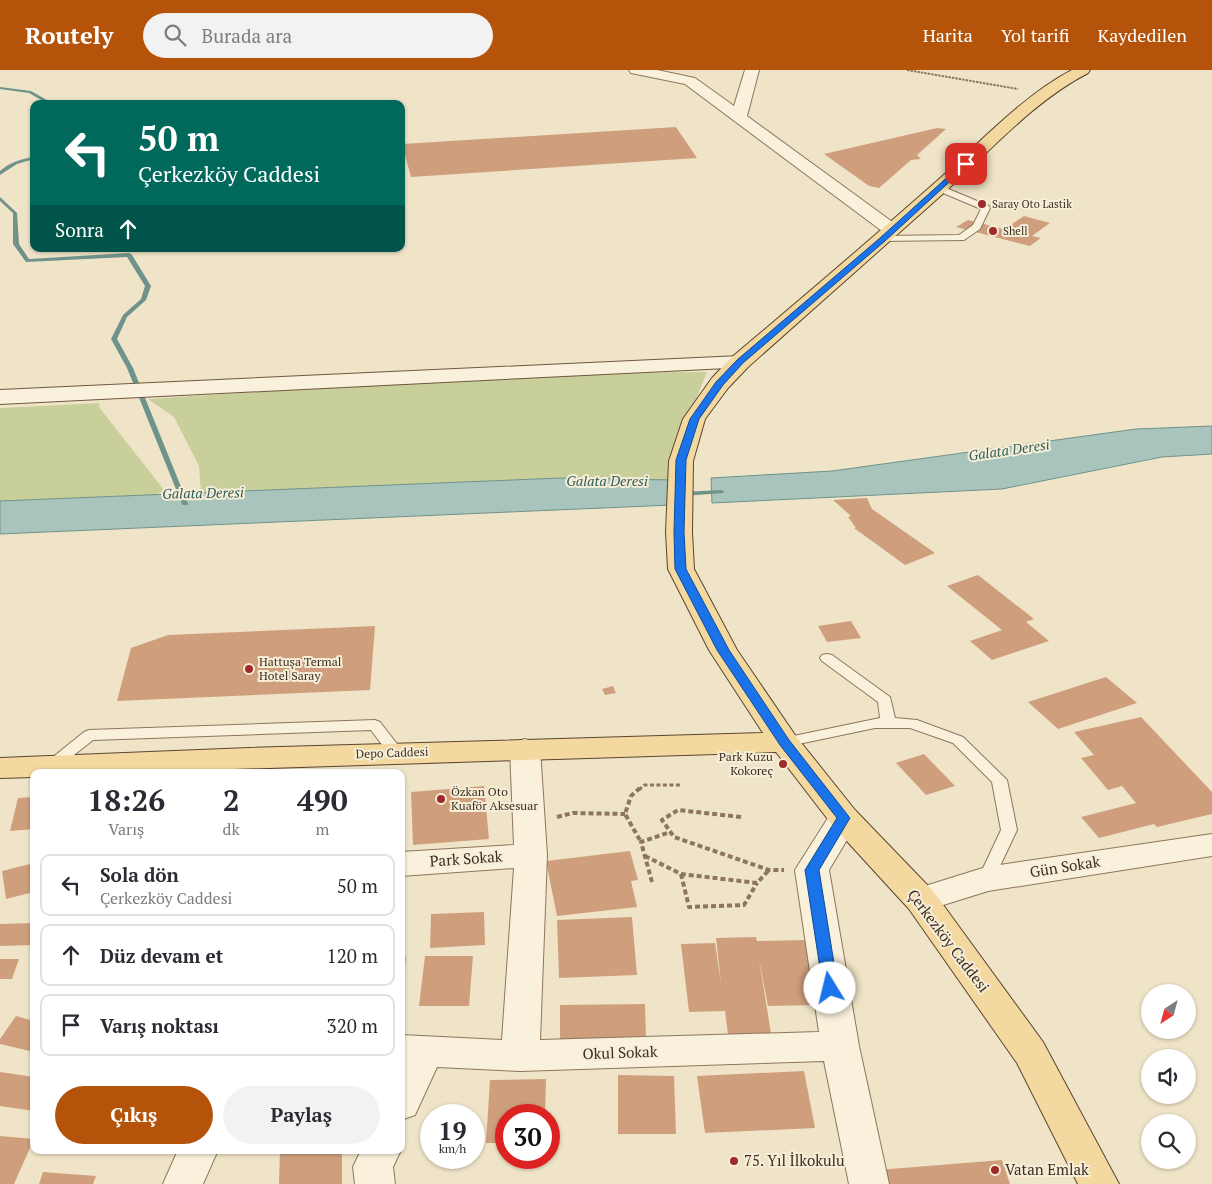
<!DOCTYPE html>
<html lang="tr">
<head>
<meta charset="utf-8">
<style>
	:root { --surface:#fff; --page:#f2f2f3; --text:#2b2b33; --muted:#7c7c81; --line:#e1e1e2; --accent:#b45309 }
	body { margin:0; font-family:"PT Serif",serif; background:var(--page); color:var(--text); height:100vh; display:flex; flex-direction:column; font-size:19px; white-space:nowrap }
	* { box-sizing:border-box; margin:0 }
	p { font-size:16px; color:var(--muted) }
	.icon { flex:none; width:28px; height:28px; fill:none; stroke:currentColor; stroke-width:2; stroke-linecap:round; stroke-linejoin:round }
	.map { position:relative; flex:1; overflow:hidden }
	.side { position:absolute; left:30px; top:699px; width:375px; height:385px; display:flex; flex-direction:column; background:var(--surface); border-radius:10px; box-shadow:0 1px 4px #0004 }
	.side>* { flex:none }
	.guide { position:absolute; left:30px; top:30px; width:375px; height:152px; border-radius:10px; box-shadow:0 1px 4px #0004; background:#00695c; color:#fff; overflow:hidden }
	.needle { width:32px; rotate:216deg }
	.fabs { position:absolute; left:1141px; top:914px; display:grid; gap:10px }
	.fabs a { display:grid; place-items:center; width:55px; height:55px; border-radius:50%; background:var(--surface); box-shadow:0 1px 4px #0004; font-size:25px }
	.speed { position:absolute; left:420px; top:1034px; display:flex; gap:10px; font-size:25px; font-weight:700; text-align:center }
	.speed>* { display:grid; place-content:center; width:65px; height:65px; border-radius:50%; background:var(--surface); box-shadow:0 1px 4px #0004; line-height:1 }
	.speed small { font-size:12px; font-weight:400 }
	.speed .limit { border:8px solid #d22; background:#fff; color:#111 }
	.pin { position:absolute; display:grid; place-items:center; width:42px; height:42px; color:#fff; margin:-21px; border-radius:10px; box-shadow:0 2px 8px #0006 }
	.me { position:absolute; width:55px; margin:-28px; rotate:351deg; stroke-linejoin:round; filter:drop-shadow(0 0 4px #0008) }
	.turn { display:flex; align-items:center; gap:18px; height:105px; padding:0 25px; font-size:22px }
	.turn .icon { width:65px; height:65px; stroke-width:2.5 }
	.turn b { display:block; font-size:35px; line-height:42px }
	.then { display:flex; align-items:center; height:48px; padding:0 25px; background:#0003; gap:10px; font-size:19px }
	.eta { display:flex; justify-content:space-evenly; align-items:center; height:85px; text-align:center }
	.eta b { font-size:30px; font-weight:700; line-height:35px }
	.action { display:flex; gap:10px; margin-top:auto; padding:10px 25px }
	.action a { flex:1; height:58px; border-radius:30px; background:var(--accent); color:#fff; font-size:20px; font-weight:700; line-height:58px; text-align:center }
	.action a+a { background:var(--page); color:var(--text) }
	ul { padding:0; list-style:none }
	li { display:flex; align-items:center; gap:15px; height:62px; margin:0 10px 8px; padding:0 15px; border:2px solid var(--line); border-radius:10px }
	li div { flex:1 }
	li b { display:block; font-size:19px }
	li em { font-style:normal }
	header { display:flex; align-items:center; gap:30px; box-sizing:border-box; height:70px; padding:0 25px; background:var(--accent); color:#fff }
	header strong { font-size:24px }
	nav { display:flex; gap:28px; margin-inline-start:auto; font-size:18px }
	.search { width:350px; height:45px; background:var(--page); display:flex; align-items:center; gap:12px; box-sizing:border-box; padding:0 18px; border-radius:28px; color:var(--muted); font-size:19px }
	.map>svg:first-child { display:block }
</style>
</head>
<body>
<header>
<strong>Routely</strong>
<div class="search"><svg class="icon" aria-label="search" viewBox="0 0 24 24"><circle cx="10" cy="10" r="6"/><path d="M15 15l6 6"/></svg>Burada ara</div>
<nav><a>Harita</a><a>Yol tarifi</a><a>Kaydedilen</a></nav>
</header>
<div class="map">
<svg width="1212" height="1114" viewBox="0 0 1212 1114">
	<rect width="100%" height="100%" fill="#f0e4c8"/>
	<g fill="#c9cf9b">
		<path d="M707,302L680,368L674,410L561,408L201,423L199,396L174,347L148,329L553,303Z"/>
		<path d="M100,333L99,337L164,420L156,425L0,431V338Z"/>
	</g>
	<g fill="#a9c4bc" stroke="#6f938a">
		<path d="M1212,356V384L1162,387L1002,419L712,433L711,408L832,401L1136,359Z"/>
		<path d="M561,408L674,410L672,435L0,464V431Z"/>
	</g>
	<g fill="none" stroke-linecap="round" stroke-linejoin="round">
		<g fill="#6f938a" fill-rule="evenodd">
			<path d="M0,17L31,21L54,34H48L29,23L0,19Z"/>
			<path d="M34,87V89L17,94L0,105V101C10,92 21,89 34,87Z"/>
			<path d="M0,127L17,143L19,174L29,189L129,183L132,185L151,216L146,230L127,247L117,269L133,298L188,434L187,435H183L182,434L127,298L111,269L123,245L141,229L145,216L127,187L26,192L13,174V143L0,131Z"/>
			<path d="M721,420L723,421L724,422L723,423L683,426L680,424L683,422Z"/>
		</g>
	</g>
	<g fill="#cf9f7d">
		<path d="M676,57L697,88L411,107L402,74Z"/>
		<path d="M937,58L946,59L917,85L921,89L911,90L879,118L869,116L824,84Z"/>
		<path d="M1024,146L1050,153L1032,166L1041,168L1030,176L956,157L968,150L1004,159Z"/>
		<path d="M867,428L872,439L935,483L905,495L854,458H856L848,447L851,446L833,430Z"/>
		<path d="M978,505L1034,549L1026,552L1049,571L992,590L970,571L1002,560L947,516Z"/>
		<path d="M851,551L861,568L827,572L818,556Z"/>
		<path d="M375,556L370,620L117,631L131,578L168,565Z"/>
		<path d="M1106,607L1137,633L1058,659L1028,632Z"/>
		<path d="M613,616L616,623L605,625L602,619Z"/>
		<path d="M1141,647L1212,722V744L1157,757L1154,754L1099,768L1081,747L1136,733L1122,716L1108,720L1081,688L1094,685L1074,662Z"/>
		<path d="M924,684L955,716L926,725L896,693Z"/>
		<path d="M484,716L489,769L413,775L411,722Z"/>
		<path d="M34,727V759L10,761L18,728Z"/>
		<path d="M630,781L638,810L631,811L637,837L557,846L546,791Z"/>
		<path d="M34,793V822L6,829L2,801Z"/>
		<path d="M484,842L485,875L430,878L431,844Z"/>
		<path d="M632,847L637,905L559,908L557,850Z"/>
		<path d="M34,853V875L0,876V854Z"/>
		<path d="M756,867L757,871L805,870L818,935L768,936L759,889L771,963L728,965L725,941L689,942L681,874L715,873L721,913L716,868Z"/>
		<path d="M425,886H473L469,936H419Z"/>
		<path d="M401,887H406L403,922H401Z"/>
		<path d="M0,889H19L12,909H0Z"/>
		<path d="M645,934L646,969H560V935Z"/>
		<path d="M16,946L34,951V982L0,974V969Z"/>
		<path d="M804,1001L815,1058L705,1063L697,1006Z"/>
		<path d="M0,1002L34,1007V1041L0,1036Z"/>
		<path d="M618,1005L674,1006L676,1064H618Z"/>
		<path d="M546,1009L545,1045H506V1073H486L490,1010Z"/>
		<path d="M0,1066L34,1069L14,1114H0Z"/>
		<path d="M280,1080H342V1114H279Z"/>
		<path d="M1002,1090L1010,1114H881L877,1100Z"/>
		<path d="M43,1102L96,1106L93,1114H39Z"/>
	</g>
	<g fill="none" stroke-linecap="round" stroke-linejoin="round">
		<g stroke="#8d765c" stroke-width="2">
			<g id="lane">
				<path d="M939,115L989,136L990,138L980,159L964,170L879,171V167L882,166L959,165L973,155L981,139L936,120L935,118Z"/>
				<path d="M827,584L832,585L890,627L895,648L917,650L963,667L1007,710L1017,760L992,813L986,815L980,813L978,809L1001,760L992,712L953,673L910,658H875L784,677L779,675L776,672L779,669L880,648L878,632L822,591L820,588L822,585Z"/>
				<path d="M375,650L380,652L401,679L404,683L401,687H391L371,660L93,670L55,700H45L42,696L84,662L89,660Z"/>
			</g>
		</g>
		<g stroke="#8d765c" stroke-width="2">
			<g id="street">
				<path d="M629,0H657L695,8L734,36L745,0H759L747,46L898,156L901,160L898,164L892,165L886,164L685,14L631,3Z"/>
				<path d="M525,669L536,672L540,679L547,785L540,970L819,962L795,800L833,740L844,737L855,740L860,748L829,800L859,976L889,1114H849L824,991L520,1001L437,997L415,1045L401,1050V965L502,970L514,798L401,806V782L514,775L510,679L514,672Z"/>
				<path d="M1212,764V786L988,821L921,842L909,839L904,830L909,821L986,797Z"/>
				<path d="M178,1080H218L203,1114H163Z"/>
				<path d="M361,1080H401L393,1097L395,1114H355L353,1097Z"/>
			</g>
		</g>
		<g stroke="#6f573f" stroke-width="2">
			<path id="secondary" d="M740,286L748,287L751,292L748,297L0,334V320Z"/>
		</g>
		<g stroke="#5b4430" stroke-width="2">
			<path id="primary" d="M1072,0H1090L1088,3C1034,31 991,80 946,121C880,180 814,238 748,297L728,318L705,349L693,391L692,462L694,499L737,580L795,665L855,740L933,821L1043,972L1119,1114H1078L1017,993L909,839L833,756L776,682L139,702H34V707L0,708V688L249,678L763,663L709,580L668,499L666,462L669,391L683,349L712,308L732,287C801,229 870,170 937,111C977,75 1025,24 1072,0Z"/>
		</g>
		<path stroke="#8d765c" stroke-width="2" stroke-dasharray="2.5 1" stroke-linecap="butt" d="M907,0L1018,19"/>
		<path stroke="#8d765c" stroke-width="3" stroke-dasharray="4 2.5" stroke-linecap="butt" d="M639,720L644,715H681"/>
		<g stroke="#8d765c" stroke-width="4" stroke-dasharray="5 3" stroke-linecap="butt">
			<path d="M640,718L631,726L625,744L641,772"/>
			<path d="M557,747L573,743L625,744"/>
			<path d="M741,747L678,740L662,750L674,767L769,800H784"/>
			<path d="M645,786L681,804L757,813L769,800"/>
			<path d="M681,804L689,837L744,835L757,813"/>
			<path d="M652,812L641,772L670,762"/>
		</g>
		<use href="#lane" fill="#faf1dc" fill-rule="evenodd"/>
		<use href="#street" fill="#faf1dc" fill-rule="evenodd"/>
		<use href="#secondary" fill="#faf1dc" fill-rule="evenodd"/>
		<use href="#primary" fill="#f3d9a0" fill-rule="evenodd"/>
	</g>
	<path fill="#1a73e8" stroke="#114b97" d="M963,93L969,94L885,171L743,293L723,315L699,349L686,390L684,462L686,499L729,580L789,670L850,748L819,800L838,918L836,922L830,923L825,922L823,918L805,800L837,748L780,675L717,580L675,499L674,462L676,390L690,349L716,312L737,290L880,168Z"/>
	<g fill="#9e2a2b" stroke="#f7eed8" stroke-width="2">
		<circle cx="982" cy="134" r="5"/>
		<circle cx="993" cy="161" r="5"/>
		<circle cx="249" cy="599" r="5"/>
		<circle cx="783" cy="694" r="5"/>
		<circle cx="441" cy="729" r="5"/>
		<circle cx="734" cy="1091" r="5"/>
		<circle cx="995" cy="1100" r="5"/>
	</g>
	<g text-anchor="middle" stroke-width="4" stroke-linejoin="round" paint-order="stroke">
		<g font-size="11" fill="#3d2e20" stroke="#f7eed8" text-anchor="start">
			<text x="992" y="138">Saray Oto Lastik</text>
			<text x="1003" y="165">Shell</text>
		</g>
		<g font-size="12" fill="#3d2e20" stroke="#f7eed8" text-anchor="start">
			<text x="259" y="596">Hattuşa Termal<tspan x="259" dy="14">Hotel Saray</tspan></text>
			<text x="773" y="691" text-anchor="end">Park Kuzu<tspan x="773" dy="14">Kokoreç</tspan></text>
			<text x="451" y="726">Özkan Oto<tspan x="451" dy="14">Kuaför Aksesuar</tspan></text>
		</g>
		<g font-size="12" fill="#3d2e20" stroke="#f7eed8">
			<text transform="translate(392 683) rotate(-2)" y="4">Depo Caddesi</text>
		</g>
		<g font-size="14" font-style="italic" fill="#2f5d5a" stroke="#f7eed8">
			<text transform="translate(1009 380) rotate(-8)" y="5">Galata Deresi</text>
			<text x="607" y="416">Galata Deresi</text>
			<text transform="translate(203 423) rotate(-1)" y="5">Galata Deresi</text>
		</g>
		<g font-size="15" fill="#3d2e20" stroke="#f7eed8">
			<text transform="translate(466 789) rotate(-4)" y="5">Park Sokak</text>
			<text transform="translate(1065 797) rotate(-9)" y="5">Gün Sokak</text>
			<text transform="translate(948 871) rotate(53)" y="5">Çerkezköy Caddesi</text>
			<text transform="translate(620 983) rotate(-2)" y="5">Okul Sokak</text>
		</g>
		<g font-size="15" fill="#3d2e20" stroke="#f7eed8" text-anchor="start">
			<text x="744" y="1096">75. Yıl İlkokulu</text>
			<text x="1005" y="1105">Vatan Emlak</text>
		</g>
	</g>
</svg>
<div class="fabs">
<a><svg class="needle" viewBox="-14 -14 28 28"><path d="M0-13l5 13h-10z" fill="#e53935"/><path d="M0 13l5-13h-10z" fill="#7c7c81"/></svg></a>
<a><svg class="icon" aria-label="sound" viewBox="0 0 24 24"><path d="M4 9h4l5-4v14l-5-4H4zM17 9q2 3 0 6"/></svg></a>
<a><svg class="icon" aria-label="search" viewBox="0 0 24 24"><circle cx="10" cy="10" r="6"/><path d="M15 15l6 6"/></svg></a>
</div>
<div class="speed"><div>19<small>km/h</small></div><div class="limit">30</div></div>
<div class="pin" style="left:966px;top:94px;background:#d93025"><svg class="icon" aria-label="arrive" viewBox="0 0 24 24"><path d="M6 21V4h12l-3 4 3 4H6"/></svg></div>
<svg class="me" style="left:830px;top:918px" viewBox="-20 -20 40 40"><circle r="19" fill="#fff"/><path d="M0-13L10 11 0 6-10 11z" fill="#1a73e8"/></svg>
<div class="guide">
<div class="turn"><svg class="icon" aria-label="left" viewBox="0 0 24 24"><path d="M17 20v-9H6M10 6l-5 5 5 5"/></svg><div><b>50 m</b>Çerkezköy Caddesi</div></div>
<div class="then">Sonra<svg class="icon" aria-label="ahead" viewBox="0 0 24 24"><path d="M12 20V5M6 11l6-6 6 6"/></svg></div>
</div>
<section class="side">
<div class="eta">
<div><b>18:26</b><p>Varış</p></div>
<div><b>2</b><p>dk</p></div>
<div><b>490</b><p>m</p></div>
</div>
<ul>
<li><svg class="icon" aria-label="left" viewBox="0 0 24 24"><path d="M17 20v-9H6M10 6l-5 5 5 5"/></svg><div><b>Sola dön</b><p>Çerkezköy Caddesi</p></div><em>50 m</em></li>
<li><svg class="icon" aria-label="ahead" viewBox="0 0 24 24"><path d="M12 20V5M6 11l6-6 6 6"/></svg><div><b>Düz devam et</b></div><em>120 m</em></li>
<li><svg class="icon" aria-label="arrive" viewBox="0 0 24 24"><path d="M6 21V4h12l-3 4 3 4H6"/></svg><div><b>Varış noktası</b></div><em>320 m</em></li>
</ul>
<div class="action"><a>Çıkış</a><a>Paylaş</a></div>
</section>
</div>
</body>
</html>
